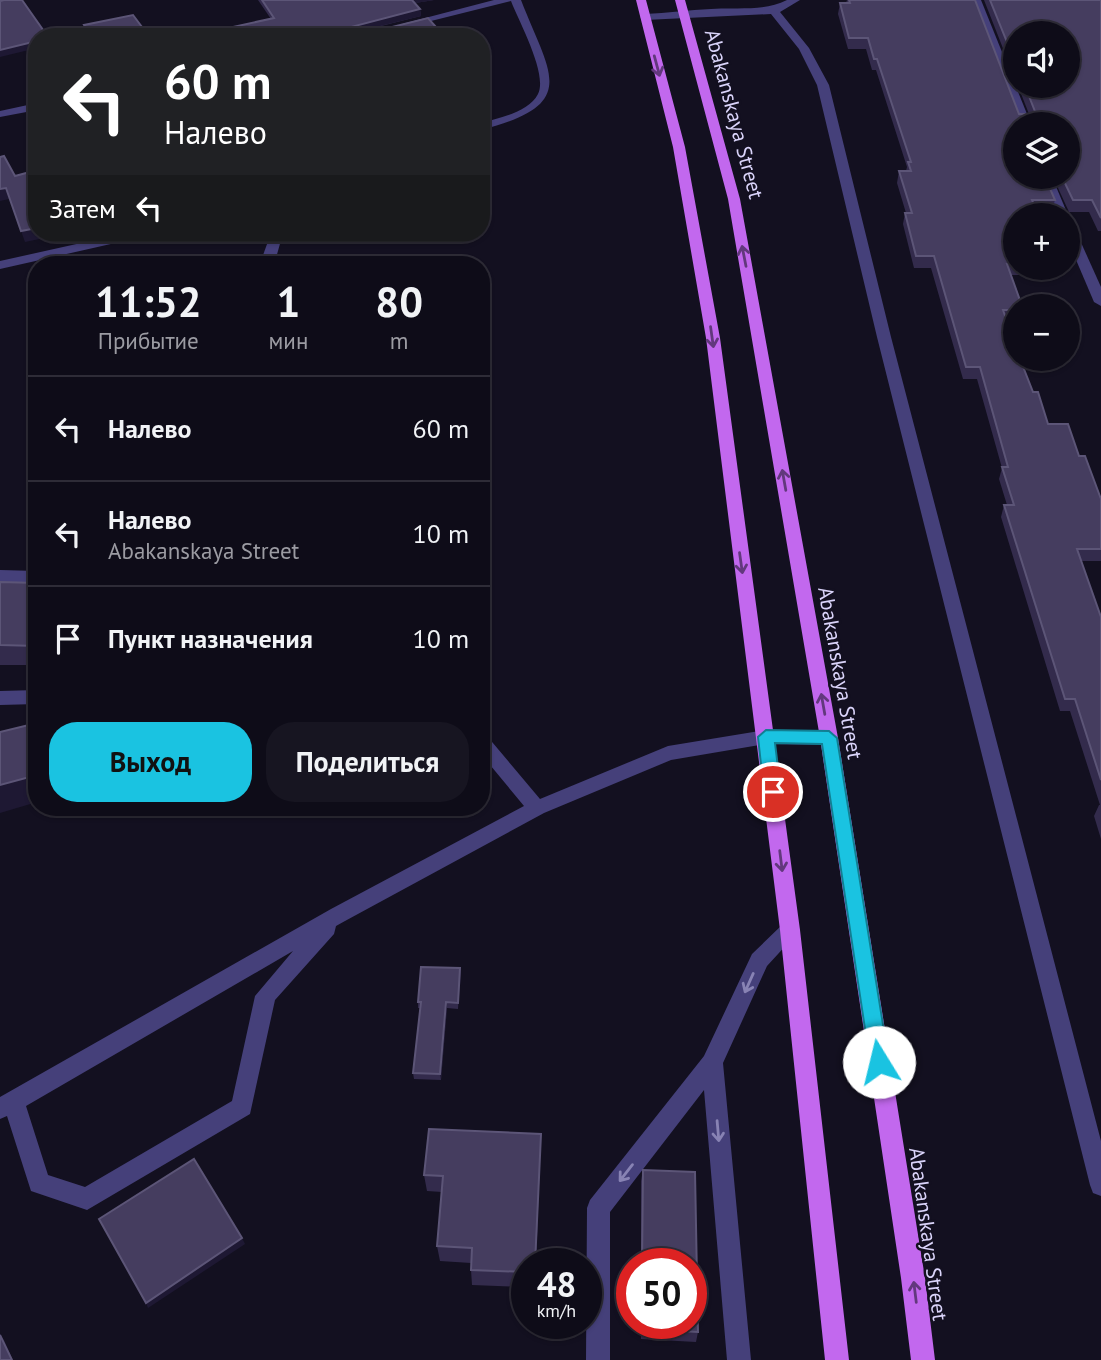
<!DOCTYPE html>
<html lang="ru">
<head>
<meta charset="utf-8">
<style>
	:root { --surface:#0e0c18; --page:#171521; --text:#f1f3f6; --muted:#9b9ba2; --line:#2e2c37; --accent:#1ac3e1 }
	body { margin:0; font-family:"PT Sans",sans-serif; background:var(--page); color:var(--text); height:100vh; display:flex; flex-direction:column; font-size:26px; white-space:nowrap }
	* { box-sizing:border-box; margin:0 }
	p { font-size:23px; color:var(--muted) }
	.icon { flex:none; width:38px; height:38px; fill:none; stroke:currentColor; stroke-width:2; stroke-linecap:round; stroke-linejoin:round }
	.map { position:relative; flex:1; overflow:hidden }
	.side { position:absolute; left:28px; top:256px; width:462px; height:560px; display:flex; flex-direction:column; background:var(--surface); border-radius:28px; box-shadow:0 2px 5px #0004,0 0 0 2px var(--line) }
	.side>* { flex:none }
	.hud { position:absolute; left:28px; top:28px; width:462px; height:214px; border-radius:28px; box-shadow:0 2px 5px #0004,0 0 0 2px var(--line); background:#202124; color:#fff; overflow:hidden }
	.buttons { position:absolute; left:1003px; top:21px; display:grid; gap:14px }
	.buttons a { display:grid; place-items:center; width:77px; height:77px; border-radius:50%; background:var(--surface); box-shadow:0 2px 5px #0004,0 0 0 2px var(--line); font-size:35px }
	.speed { position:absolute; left:511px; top:1248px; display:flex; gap:14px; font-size:35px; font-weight:700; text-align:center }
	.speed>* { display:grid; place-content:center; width:91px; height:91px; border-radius:50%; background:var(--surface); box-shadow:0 2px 5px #0004,0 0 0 2px var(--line); line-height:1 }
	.speed small { font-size:18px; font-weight:400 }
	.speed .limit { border:10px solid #d22; background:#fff; color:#111 }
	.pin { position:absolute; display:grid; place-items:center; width:60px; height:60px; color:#fff; margin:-30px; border:4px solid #fff; border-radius:50%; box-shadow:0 2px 7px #0007 }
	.me { position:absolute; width:77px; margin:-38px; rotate:351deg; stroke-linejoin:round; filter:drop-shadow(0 0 5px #0008) }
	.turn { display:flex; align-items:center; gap:24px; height:147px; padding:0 21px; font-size:32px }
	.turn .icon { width:91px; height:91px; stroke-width:2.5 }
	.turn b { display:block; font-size:49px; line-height:60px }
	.then { display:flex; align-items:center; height:66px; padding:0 21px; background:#0003; gap:14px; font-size:26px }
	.eta { display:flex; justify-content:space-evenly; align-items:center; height:119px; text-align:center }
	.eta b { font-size:42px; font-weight:600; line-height:49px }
	.button { display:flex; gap:14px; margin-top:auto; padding:14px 21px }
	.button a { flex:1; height:80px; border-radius:28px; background:var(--accent); color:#111; font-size:28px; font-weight:600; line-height:80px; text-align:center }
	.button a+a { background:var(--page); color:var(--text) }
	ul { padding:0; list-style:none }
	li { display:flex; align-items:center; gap:21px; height:105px; padding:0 21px; border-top:2px solid var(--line) }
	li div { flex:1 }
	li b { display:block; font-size:26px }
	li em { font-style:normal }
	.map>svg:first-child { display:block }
</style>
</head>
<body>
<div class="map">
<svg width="1101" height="1360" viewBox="0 0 1101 1360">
	<rect width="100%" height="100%" fill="#131020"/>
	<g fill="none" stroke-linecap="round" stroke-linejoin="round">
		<g fill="#45407a" fill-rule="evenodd">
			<path d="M494,0H521C550,75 581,104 481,130V123C499,118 529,112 538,94C548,74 519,22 511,1L407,27L402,24Z"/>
			<path d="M787,0H800L780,12L809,48L829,85L891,337L1101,1141V1196L1093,1193L1090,1185L877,337L817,85L799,49L771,14L645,20L640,17L645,14C667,13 689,10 711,9C738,7 763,12 787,0Z"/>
			<path d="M971,0H981L1031,124H1019Z"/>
			<path d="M37,103V110L0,117V111Z"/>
			<path d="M1040,177H1052L1068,215V216L1056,215Z"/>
			<path d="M1068,223L1074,227L1101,287V306L1094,302L1068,241Z"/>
			<path d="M126,233L139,235L133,239L0,269V261Z"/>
			<path d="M271,233H283L276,258L269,262L262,258Z"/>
			<path d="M0,570L37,571V583L0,582Z"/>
			<path d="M37,690V704L0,705V691Z"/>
			<path d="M766,730L829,731L835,733L838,738L835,743L829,745L766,744L671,760L544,813L345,921L336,926L334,934L275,1000L250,1114L87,1210L31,1191L7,1116L0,1119V1097L331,909L524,806L481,754V734L487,736L540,799L668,746ZM293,951L255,996L232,1101L85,1187L48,1175L26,1106Z"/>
			<path d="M790,921L797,924L800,930L767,966L723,1063L751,1360H727L704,1090L610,1212V1360H586L587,1208L590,1200L704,1056L752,954L783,924Z"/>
		</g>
		<g fill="#c268ee" fill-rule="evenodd">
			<path d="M636,0H646L685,147L720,338L800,930L849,1360H825L780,930L706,338L673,147Z"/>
			<path d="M675,0H685L740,199L838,738L925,1278L935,1360H911L901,1278L820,738L728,199Z"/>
		</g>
	</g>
	<g fill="#332b4c">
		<path d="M258,0H434L415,3L420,9L421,16L357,32L187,37L271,19Z"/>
		<path d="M847,0H975L1019,114H1029L1018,86H1068L1015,33V79L984,0H1101V231H1098L1089,212H1069L1053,177H1068V124H1015L1055,200L1052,211H1037L1015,215V268H1059L1057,275H1011L1015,306V322H1007L1033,392L1048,424L1079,456L1101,499V561H1081L1101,617V839L1094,816L1099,805H1100L1070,711H1060L1001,517L1004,505H1007L999,479L1002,468L977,379H963L931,268H914L903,224L905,213H906L897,183L899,171H906L907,167L876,70H872L866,49H848L838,14L840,3H846Z"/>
		<path d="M37,380V405H32L30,399Z"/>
		<path d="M0,582L37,583V665H0Z"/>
		<path d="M460,968L458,1009L447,1008L441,1080L414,1079L413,1073L420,1008H418V1002Z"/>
		<path d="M541,1134L536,1264H527V1287L472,1285L471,1270V1263L440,1261L437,1246L442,1192L427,1191L424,1175Z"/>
		<path d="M643,1170L695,1172L698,1332L696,1342L641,1339V1323H691V1264H641V1181Z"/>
	</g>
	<g fill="#1e1833">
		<path d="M410,0H434L410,4Z"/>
		<path d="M420,9L421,16L347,34L345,31L347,28Z"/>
		<path d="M37,41V48L0,57V50Z"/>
		<path d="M6,188L9,199L0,201V189Z"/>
		<path d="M37,228V233H68L25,242L21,231Z"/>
		<path d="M37,775V802L0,813V785Z"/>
		<path d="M460,968L461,974L458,1009V1003Z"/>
		<path d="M446,1002L447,1008L441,1080L440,1074Z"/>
		<path d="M541,1134L536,1264H535Z"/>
		<path d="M242,1238L245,1244L148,1308L146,1303Z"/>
		<path d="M0,1335L4,1340L13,1360H12Z"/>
	</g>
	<g fill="#453d5f" stroke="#5c5577" stroke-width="2">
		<path d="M4,0H22L48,37H37V41L0,50V1Z"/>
		<path d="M262,0H412L420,9L347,28L345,31L368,33L428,18L445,37H187L274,18Z"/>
		<path d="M849,0H975L1019,114H1036L1025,86H1068V33H1015V62L990,0H1101V218L1092,200H1073L1062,177H1068V124H1015V177H1045L1055,200H1032L1039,215H1015V264H1007L1022,306H1015V310H1003L1015,344V359H1020L1033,392H1038L1048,424H1068L1079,456H1085L1101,499V549H1077L1101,617V780L1075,699H1065L1004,505H1014L1002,467H1008L980,367H966L934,256H916L905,213H912L899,171H911L908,162H911L877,59H874L868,38H849L840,3H850Z"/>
		<path d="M133,15L145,31L163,27L172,37H92L84,25Z"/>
		<path d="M4,156L15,176L37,170V228L21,231L6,188L0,189V157Z"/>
		<path d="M37,380V399H30Z"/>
		<path d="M0,582L37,583V646L0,645Z"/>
		<path d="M37,723V775L0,785V732Z"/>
		<path d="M421,967L460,968L458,1003L446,1002L440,1074L413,1073L421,1002H418Z"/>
		<path d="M429,1129L541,1134L535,1264H527V1272L471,1270L472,1248L437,1246L443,1176L424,1175Z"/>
		<path d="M194,1159L242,1238L146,1303L99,1219Z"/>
		<path d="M643,1170L695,1172L698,1332L642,1329V1323H691V1264H642Z"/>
		<path d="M0,1335L12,1360H0Z"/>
	</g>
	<defs><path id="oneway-shaft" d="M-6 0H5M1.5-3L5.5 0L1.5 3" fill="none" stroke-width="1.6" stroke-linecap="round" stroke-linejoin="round" transform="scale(1.75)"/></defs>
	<g stroke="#62387d">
		<use href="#oneway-shaft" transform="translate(657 66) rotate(75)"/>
		<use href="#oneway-shaft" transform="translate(744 256) rotate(-101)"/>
		<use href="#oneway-shaft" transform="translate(712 337) rotate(82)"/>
		<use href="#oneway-shaft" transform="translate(784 480) rotate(-100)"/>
		<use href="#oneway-shaft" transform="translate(741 563) rotate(82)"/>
		<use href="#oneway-shaft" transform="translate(823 704) rotate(-100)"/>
		<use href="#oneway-shaft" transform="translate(781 861) rotate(83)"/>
		<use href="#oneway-shaft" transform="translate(915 1292) rotate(-97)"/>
	</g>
	<g stroke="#8883b4">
		<use href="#oneway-shaft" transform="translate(749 983) rotate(114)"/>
		<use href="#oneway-shaft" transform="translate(718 1131) rotate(85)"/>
		<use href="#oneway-shaft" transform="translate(626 1173) rotate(128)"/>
	</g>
	<path fill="#1ac3e1" stroke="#117f92" stroke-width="2" d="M766,730L829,731L837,738L889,1062L886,1068L879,1071L872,1068L870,1062L822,744L775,743L781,792L779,797H767L764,792L758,737Z"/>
	<g text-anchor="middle" stroke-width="5" stroke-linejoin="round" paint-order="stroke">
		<g font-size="21" fill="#dad4fa" stroke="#131020">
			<text transform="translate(734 114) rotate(75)" y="7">Abakanskaya Street</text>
			<text transform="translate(840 673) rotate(80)" y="7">Abakanskaya Street</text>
			<text transform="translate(928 1234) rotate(82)" y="7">Abakanskaya Street</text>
		</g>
	</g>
</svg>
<div class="buttons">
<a><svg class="icon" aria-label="sound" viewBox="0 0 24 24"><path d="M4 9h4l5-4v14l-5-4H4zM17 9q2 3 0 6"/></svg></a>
<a><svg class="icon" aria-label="layers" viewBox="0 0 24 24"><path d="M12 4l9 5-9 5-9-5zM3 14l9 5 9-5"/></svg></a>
<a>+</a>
<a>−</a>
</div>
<div class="speed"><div>48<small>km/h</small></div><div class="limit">50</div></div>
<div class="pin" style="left:773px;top:792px;background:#d93025"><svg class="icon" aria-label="arrive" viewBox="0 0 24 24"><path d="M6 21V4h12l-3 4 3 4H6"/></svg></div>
<svg class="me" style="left:879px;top:1062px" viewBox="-20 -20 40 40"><circle r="19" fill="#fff"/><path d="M0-13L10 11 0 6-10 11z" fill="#1ac3e1"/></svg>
<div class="hud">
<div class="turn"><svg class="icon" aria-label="left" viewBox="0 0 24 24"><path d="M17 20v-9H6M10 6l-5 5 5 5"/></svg><div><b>60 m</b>Налево</div></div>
<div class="then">Затем<svg class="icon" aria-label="left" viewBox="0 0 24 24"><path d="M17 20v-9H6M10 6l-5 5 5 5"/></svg></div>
</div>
<section class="side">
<div class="eta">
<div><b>11:52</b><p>Прибытие</p></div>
<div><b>1</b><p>мин</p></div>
<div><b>80</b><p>m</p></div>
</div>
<ul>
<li><svg class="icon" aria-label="left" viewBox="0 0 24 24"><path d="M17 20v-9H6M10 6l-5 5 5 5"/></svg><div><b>Налево</b></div><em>60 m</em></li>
<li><svg class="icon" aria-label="left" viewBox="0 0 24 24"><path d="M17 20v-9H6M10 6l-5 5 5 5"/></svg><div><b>Налево</b><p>Abakanskaya Street</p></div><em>10 m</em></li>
<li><svg class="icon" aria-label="arrive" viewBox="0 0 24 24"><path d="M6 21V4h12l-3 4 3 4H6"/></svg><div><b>Пункт назначения</b></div><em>10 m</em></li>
</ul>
<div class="button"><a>Выход</a><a>Поделиться</a></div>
</section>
</div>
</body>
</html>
